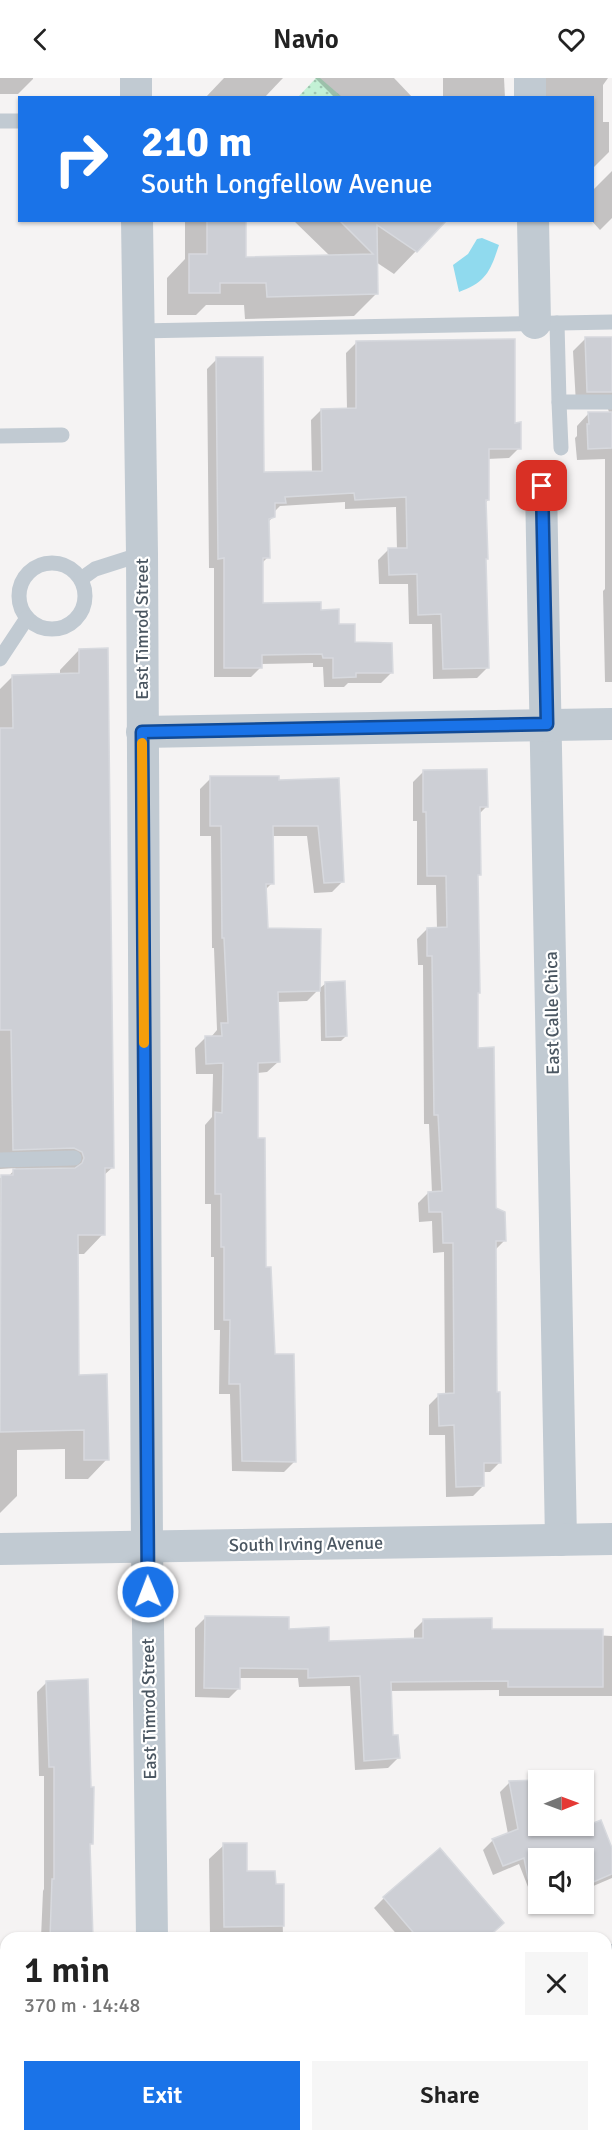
<!DOCTYPE html>
<html lang="en">
<head>
<meta charset="utf-8">
<style>
	:root { --surface:#fff; --page:#f6f6f6; --text:#222; --muted:#767676; --accent:#1a73e8 }
	body { margin:0; font-family:Signika,sans-serif; background:var(--page); color:var(--text); height:100vh; display:flex; flex-direction:column; font-size:22px; white-space:nowrap }
	* { box-sizing:border-box; margin:0 }
	p { font-size:20px; color:var(--muted) }
	.icon { flex:none; width:33px; height:33px; fill:none; stroke:currentColor; stroke-width:2; stroke-linecap:round; stroke-linejoin:round }
	.map { position:relative; flex:1; overflow:hidden }
	.sheet { position:absolute; left:0px; top:1854px; width:612px; height:210px; display:flex; flex-direction:column; background:var(--surface); border-radius:18px 18px 0 0; box-shadow:0 2px 4px #0004 }
	.sheet>* { flex:none }
	.top-card { position:absolute; left:18px; top:18px; width:576px; height:126px; border-radius:0px; box-shadow:0 2px 4px #0004; background:#1a73e8; color:#fff; overflow:hidden }
	.needle { width:39px; rotate:89deg }
	.tools { position:absolute; left:528px; top:1692px; display:grid; gap:12px }
	.tools a { display:grid; place-items:center; width:66px; height:66px; border-radius:0px; background:var(--surface); box-shadow:0 2px 4px #0004; font-size:30px }
	.pin { position:absolute; display:grid; place-items:center; width:51px; height:51px; color:#fff; margin:-26px; border-radius:12px; box-shadow:0 3px 9px #0006 }
	.me { position:absolute; width:66px; margin:-33px; rotate:359deg; stroke-linejoin:round; filter:drop-shadow(0 0 4px #0008) }
	.turn { display:flex; align-items:center; gap:21px; height:126px; padding:0 24px; font-size:27px }
	.turn .icon { width:78px; height:78px; stroke-width:2.5 }
	.turn b { display:block; font-size:42px; line-height:51px }
	.round { display:grid; place-items:center; flex:none; width:63px; height:63px; border-radius:0px; background:var(--page) }
	.head { display:flex; align-items:center; justify-content:space-between; height:102px; padding:0 24px }
	h1 { font-size:36px; font-weight:600; line-height:45px }
	.action { display:flex; gap:12px; margin-top:auto; padding:12px 24px }
	.action a { flex:1; height:69px; border-radius:0px; background:var(--accent); color:#fff; font-size:24px; font-weight:600; line-height:69px; text-align:center }
	.action a+a { background:var(--page); color:var(--text) }
	header { display:flex; justify-content:space-between; align-items:center; height:78px; padding:0 24px; background:var(--surface); font-size:27px; font-weight:600 }
	.map>svg:first-child { display:block }
</style>
</head>
<body>
<header><svg class="icon" aria-label="back" viewBox="0 0 24 24"><path d="M15 5l-7 7 7 7"/></svg>Navio<svg class="icon" aria-label="heart" viewBox="0 0 24 24"><path d="M12 20l-8-8c-3-5 5-10 8-4 3-6 11-1 8 4z"/></svg></header>
<div class="map">
<svg width="612" height="2064" viewBox="0 0 612 2064">
	<defs>
		<pattern id="grass-dots" width="8" height="8" patternUnits="userSpaceOnUse" patternTransform="scale(1.5)"><rect width="8" height="8" fill="#c3f1d5"/><path d="M2 2h.1M6 6h.1" fill="none" stroke="#a0c6b0" stroke-width="1.8" stroke-linecap="round"/></pattern>
	</defs>
	<rect width="100%" height="100%" fill="#f5f3f3"/>
	<path fill="url(#grass-dots)" d="M316,0H320L342,19H298Z"/>
	<path fill="#90daee" d="M482,160L499,167C490,194 486,204 459,214L453,187L468,176L477,161Z"/>
	<g fill="#0003">
		<path d="M0,0H33V1L18,16H0Z"/>
		<path d="M224,0H283L264,20H205Z"/>
		<path d="M315,0H394L413,20H335Z"/>
		<path d="M443,0H504L505,20H443Z"/>
		<path d="M545,0H608L603,7V44H609V74L592,91V20H542Z"/>
		<path d="M612,93V140L600,152L591,142L592,113Z"/>
		<path d="M185,142H244V181L330,178L293,142H396L416,173L394,196L376,184V216L354,238L245,241L244,227H206L196,237H167V200L185,181Z"/>
		<path d="M612,260V604H605L603,513L605,511V381L577,382L575,360L577,358V348L589,335L609,334L608,331L576,326L573,273L585,261Z"/>
		<path d="M356,265L513,346L519,370L509,380L487,381L488,422L485,425V482L487,590L477,600L433,601L432,546H409L408,506H379L378,482L388,472H397L396,429L345,431V424L280,428L273,435L274,438L268,444V479L261,486V526L320,533L338,548L354,566L391,595L381,605H348L344,609H324L323,589H313V585L261,586V589L251,599H214V490H209L207,291L217,281L263,396L312,395L311,342L321,332H347L346,275Z"/>
		<path d="M79,572L113,1089L103,1098V1156L84,1176H77V1298L107,1381L88,1401H65V1371L17,1372V1418L0,1435V1100L8,1099L16,1090L0,1091V611L13,598L60,597V592Z"/>
		<path d="M423,694L486,729L479,736V797L477,799L476,971L494,1131L504,1163L494,1173L496,1316L500,1384L490,1394H482L483,1408L473,1418L446,1419L445,1357H429V1327L439,1317H445L444,1174L433,1175L432,1143L419,1144L418,1125L428,1115H432L429,1046H424L423,887H418L417,861L427,851H437L436,807H417V743H413V704Z"/>
		<path d="M211,700L277,703L338,701L342,804L332,814L314,815L307,758H271L272,805L265,812L266,851L318,912L307,923L277,924L278,984L267,994L257,995L256,1061L265,1191L274,1278L295,1383L284,1394L232,1393L230,1316H219L220,1252H214V1179H211V1126H205V1047L212,1039L213,996H196L195,970L206,959H211L217,952L214,870H212L211,758H200V711Z"/>
		<path d="M325,906L346,958L341,963H321L320,910Z"/>
		<path d="M205,1540L288,1552L328,1564L414,1562V1552L424,1542L490,1552L612,1558V1618H499V1612L390,1613L391,1659L398,1680L388,1690L355,1692L350,1608L299,1609L298,1600H239V1610L229,1620L195,1619V1550Z"/>
		<path d="M47,1604L92,1765L89,1768L90,1860H41L43,1813L44,1811V1698H39L37,1614Z"/>
		<path d="M556,1698L557,1702H538V1748H570L573,1754L612,1774V1800L584,1812V1780H538V1811L530,1814L519,1786L493,1797L483,1772L493,1762L508,1756L500,1714L509,1705L527,1704L531,1700Z"/>
		<path d="M224,1767L245,1795L274,1807H282L283,1860H210L209,1781Z"/>
		<path d="M384,1820L494,1853L499,1860H400L374,1830Z"/>
		<path d="M612,1984V2045L606,2031V1987Z"/>
		<rect x="29" y="2058" width="55" height="6"/>
		<path d="M300,2058H372L371,2064H298Z"/>
	</g>
	<g fill="#cdcfd5" stroke="#d7d9de" stroke-width="1.5">
		<path d="M207,142H246V179L373,176L339,142H447L417,174L377,147L378,216L267,219L266,205H220V215H189V176H207Z"/>
		<path d="M585,259H612V314H587Z"/>
		<path d="M515,261V345L521,344V371H489V422H486L488,481H486L489,590L443,591L441,536L418,537L417,496L389,497L388,470H407L406,419L355,422L354,415L285,419L286,425H275V439L269,441L270,480H263V525L321,524V532L339,531V546H355V564L392,565L393,595H356V599L333,600V580H323L322,576L262,577V590H224V480L218,481L216,279H263L264,394L322,393L321,331L356,330V263Z"/>
		<path d="M588,334H612V370L588,371L587,346H589Z"/>
		<path d="M108,570L114,1090H105V1157H78L79,1297L107,1296L109,1382H84V1352L0,1354L1,1097H13V1091L75,1090L82,1085L84,1080L82,1074L74,1070L13,1072L11,952H0V650H13L12,597L79,595V571Z"/>
		<path d="M487,691L488,729H480L481,797H478L480,915H478V970L494,969L496,1130L505,1134L506,1163H496L497,1314H500L501,1385H484V1408L456,1409L454,1347L439,1348L438,1316L454,1315L453,1165H443L442,1134H429L428,1114L442,1113L438,1037H434L432,878H427V850L447,849L446,798H427L426,734H423V692Z"/>
		<path d="M210,698H279V702L339,700L344,804L324,805L318,748H273L274,806H266L268,850L321,851L320,913L278,914L280,984L258,985V1060H265L266,1189H271L275,1276H294L296,1384L242,1383L240,1306H229L230,1242H224V1169H221V1116H215V1034L222,1035L223,985L206,986L205,958H222L221,945H228L224,860H222L221,748H210Z"/>
		<path d="M345,903L347,958L326,959L325,904Z"/>
		<path d="M205,1538L289,1539V1551L329,1549V1563L423,1560V1541L492,1540V1551H603V1609H508V1603L391,1604L393,1657H398L400,1680L364,1683L360,1598L308,1600V1591L240,1590V1611L204,1610Z"/>
		<path d="M88,1601L91,1709H94L93,1766H90L93,1860H50L52,1801H54V1689H49L46,1603Z"/>
		<path d="M538,1702V1748H586L601,1742L612,1770V1796L584,1808V1780H538V1800L528,1801L524,1780L503,1788L492,1761L518,1751L509,1703Z"/>
		<path d="M223,1765H247V1793H275L276,1806H284V1848L224,1849Z"/>
		<path d="M440,1770L504,1845L487,1860H418L383,1819Z"/>
	</g>
	<g fill="none" stroke-linecap="round" stroke-linejoin="round">
		<g stroke="#c1cad2" stroke-width="15">
			<path d="M0,43H20"/>
			<path d="M557,245L559,324H612"/>
			<path d="M138,253L612,244"/>
			<path d="M559,324L561,370"/>
			<path d="M0,358L62,357"/>
			<circle cx="52" cy="518" r="33"/>
			<path d="M81,501L95,491L142,476"/>
			<path d="M0,581L27,540"/>
			<path d="M0,1082L74,1080"/>
		</g>
		<g stroke="#c1cad2" stroke-width="32">
			<path d="M136,0V20"/>
			<path d="M530,0V20"/>
			<path d="M137,142L142,476L147,1468L152,1860"/>
			<path d="M533,142L535,245"/>
			<path d="M541,408L561,1462"/>
			<path d="M142,654L612,646"/>
			<path d="M0,1471L612,1461"/>
			<path d="M606,1885L612,1882"/>
			<path d="M154,2058L155,2064"/>
			<path d="M443,2064L445,2058"/>
		</g>
	</g>
	<g fill="none" stroke-linecap="round" stroke-linejoin="round">
		<g stroke="#114b97" stroke-width="15">
			<path id="route" d="M148,1514L142,654L547,646L542,408"/>
		</g>
		<use href="#route" stroke="#1a73e8" stroke-width="10"/>
		<path stroke="#f59e0b" stroke-width="10" d="M142,665L144,965"/>
	</g>
	<g text-anchor="middle" stroke-width="4.5" stroke-linejoin="round" paint-order="stroke">
		<g font-size="18" fill="#4a5661" stroke="#fff">
			<text transform="translate(142 551) rotate(-90)" y="6">East Timrod Street</text>
			<text transform="translate(552 935) rotate(-91)" y="6">East Calle Chica</text>
			<text transform="translate(306 1466) rotate(-1)" y="6">South Irving Avenue</text>
			<text transform="translate(149 1631) rotate(-91)" y="6">East Timrod Street</text>
		</g>
	</g>
</svg>
<div class="tools">
<a><svg class="needle" viewBox="-14 -14 28 28"><path d="M0-13l5 13h-10z" fill="#e53935"/><path d="M0 13l5-13h-10z" fill="#767676"/></svg></a>
<a><svg class="icon" aria-label="sound" viewBox="0 0 24 24"><path d="M4 9h4l5-4v14l-5-4H4zM17 9q2 3 0 6"/></svg></a>
</div>
<div class="pin" style="left:542px;top:408px;background:#d93025"><svg class="icon" aria-label="arrive" viewBox="0 0 24 24"><path d="M6 21V4h12l-3 4 3 4H6"/></svg></div>
<svg class="me" style="left:148px;top:1514px" viewBox="-20 -20 40 40"><circle r="17" fill="#1a73e8" stroke="#fff" stroke-width="3"/><path d="M0-11L8 9 0 5-8 9z" fill="#fff"/></svg>
<div class="top-card">
<div class="turn"><svg class="icon" aria-label="right" viewBox="0 0 24 24"><path d="M7 20v-9h11M14 6l5 5-5 5"/></svg><div><b>210 m</b>South Longfellow Avenue</div></div>
</div>
<section class="sheet">
<div class="head"><div><h1>1 min</h1><p>370 m · 14:48</p></div><a class="round"><svg class="icon" aria-label="close" viewBox="0 0 24 24"><path d="M6 6l12 12M18 6L6 18"/></svg></a></div>
<div class="action"><a>Exit</a><a>Share</a></div>
</section>
</div>
</body>
</html>
